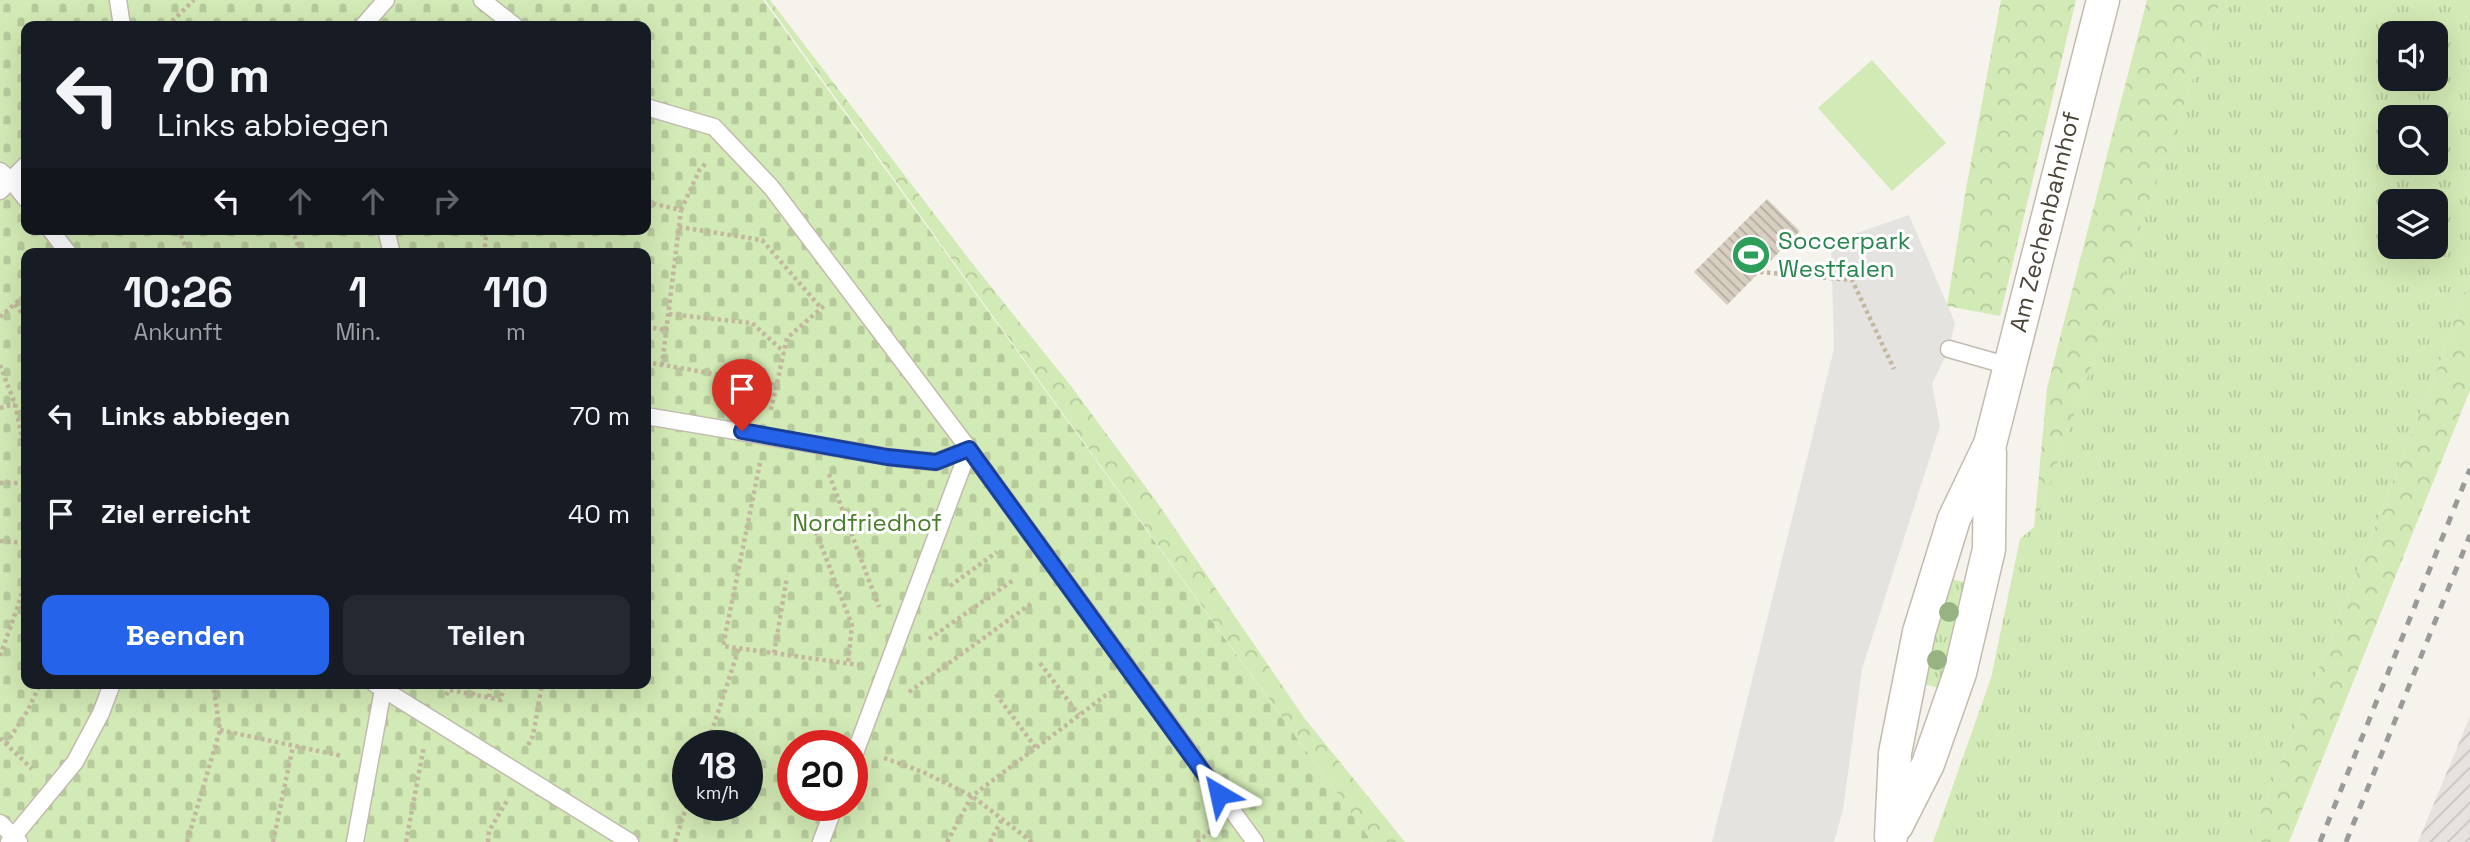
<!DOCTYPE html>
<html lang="de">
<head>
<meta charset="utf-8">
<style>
	:root { --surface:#171b24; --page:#242831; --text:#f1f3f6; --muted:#9ea1a6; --accent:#2563eb }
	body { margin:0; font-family:"Space Grotesk",sans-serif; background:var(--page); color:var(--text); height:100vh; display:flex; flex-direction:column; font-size:26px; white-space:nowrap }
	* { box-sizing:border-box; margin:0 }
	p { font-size:23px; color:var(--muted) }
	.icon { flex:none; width:38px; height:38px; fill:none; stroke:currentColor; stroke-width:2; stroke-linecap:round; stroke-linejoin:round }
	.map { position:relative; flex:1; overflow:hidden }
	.sheet { position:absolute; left:21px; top:248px; width:630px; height:441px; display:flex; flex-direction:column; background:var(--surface); border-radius:14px; box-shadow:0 7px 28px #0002 }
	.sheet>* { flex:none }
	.hud { position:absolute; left:21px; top:21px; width:630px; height:214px; border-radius:14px; box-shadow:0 7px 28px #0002; background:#171b24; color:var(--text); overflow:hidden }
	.tools { position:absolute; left:2378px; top:21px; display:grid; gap:14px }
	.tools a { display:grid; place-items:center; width:70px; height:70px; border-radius:14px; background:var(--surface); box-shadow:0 7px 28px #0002; font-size:35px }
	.speed { position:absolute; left:672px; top:730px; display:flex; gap:14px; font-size:35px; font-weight:700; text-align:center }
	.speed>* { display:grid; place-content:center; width:91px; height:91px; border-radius:50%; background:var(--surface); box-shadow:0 7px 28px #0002; line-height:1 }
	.speed small { font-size:18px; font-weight:400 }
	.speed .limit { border:10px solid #d22; background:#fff; color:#111 }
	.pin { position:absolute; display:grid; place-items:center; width:60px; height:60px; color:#fff; margin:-72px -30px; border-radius:50% 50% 50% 0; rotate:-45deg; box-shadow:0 0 7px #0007 }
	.pin .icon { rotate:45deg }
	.me { position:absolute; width:77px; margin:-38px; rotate:324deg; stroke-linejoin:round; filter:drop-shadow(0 0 5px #0008) }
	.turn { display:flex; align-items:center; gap:24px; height:147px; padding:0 21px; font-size:32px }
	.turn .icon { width:91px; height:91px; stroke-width:2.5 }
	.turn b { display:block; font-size:49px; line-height:60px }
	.lanes { display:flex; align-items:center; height:66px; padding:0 21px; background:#0003; justify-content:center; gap:35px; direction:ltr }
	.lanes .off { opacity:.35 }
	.eta { display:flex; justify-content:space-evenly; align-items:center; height:119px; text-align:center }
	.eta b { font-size:42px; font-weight:800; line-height:49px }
	.cta { display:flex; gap:14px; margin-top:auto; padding:14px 21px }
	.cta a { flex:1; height:80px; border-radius:14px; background:var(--accent); color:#fff; font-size:28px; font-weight:800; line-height:80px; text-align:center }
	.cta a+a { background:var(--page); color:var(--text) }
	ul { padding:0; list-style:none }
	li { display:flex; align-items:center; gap:21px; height:98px; padding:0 21px }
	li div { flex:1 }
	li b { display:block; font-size:26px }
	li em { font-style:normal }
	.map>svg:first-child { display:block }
</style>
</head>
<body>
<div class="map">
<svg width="2470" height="842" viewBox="0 0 2470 842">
	<defs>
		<pattern id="industrial-furrows" width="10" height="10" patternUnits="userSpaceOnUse" patternTransform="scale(1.75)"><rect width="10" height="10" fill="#e6e2dd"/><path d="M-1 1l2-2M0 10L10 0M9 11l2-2" fill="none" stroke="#c7c3be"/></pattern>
		<pattern id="grass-tufts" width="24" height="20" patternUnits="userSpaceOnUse" patternTransform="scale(1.75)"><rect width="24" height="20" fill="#d2eab5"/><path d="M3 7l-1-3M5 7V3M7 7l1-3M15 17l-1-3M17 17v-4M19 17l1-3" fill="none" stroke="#b6ca9c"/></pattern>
		<pattern id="forest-crowns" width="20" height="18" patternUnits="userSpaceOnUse" patternTransform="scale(1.75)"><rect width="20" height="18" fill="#d2eab5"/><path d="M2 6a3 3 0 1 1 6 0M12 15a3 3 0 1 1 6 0" fill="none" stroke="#b6ca9c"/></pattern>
		<pattern id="cemetery-stones" width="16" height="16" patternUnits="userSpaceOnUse" patternTransform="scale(1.75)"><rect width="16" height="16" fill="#d2eab5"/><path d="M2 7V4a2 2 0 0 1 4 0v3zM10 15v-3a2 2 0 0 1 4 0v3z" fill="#b6ca9c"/></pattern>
		<pattern id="building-back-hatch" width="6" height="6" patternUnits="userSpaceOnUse" patternTransform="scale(1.75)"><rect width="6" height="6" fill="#d8cfc1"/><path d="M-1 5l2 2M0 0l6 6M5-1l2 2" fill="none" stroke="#b1aa9e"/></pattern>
	</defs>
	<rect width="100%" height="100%" fill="#f6f3ec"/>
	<path fill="url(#industrial-furrows)" d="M2470,716V842H2418Z"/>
	<g fill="url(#grass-tufts)" fill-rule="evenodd">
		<path d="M2221,0H2470V275L2435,376L2249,842H1933L1991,678L2020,539L2034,527ZM2390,33H2436V79H2390ZM2390,117H2436V163H2390ZM2390,201H2436V247H2390Z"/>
		<path d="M1948,578L1967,583L1939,688L1920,683Z"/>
	</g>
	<g fill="url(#forest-crowns)">
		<path d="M765,0H770L972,263L1071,386L1159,505L1305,719L1405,842H1372Z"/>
		<path d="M2001,0H2076L2000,316L1947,306L1967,183Z"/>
		<path d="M2147,0H2221L2034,528L2047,388Z"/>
		<path d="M2470,275V390L2289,842H2249L2435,376Z"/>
	</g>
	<path fill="url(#cemetery-stones)" fill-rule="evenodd" d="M0,0H763L1372,842H0ZM26,26H646V229H26ZM26,254H646V684H26ZM688,746H747V805H688ZM793,746H852V805H793Z"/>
	<path fill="#d2eab5" d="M1872,60L1946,143L1892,191L1818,108Z"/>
	<path fill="#e5e3e0" d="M1909,215L1955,323L1949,349L1932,384L1940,426L1862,669L1843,810L1834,842H1712L1834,349L1831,242Z"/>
	<path fill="url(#building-back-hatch)" d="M1767,199L1800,231L1727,305L1694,272Z"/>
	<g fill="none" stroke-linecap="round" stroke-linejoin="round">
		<g stroke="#c2bbae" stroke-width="19">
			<g id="lane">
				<path d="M118,0L122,26"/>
				<path d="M482,0L515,26"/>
				<path d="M363,26L386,0"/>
				<path d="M646,107L714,127L771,187L969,449L936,462L895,458L646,416"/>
				<path d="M0,171L11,180L26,199"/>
				<path d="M0,191L26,165"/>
				<path d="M50,229L69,254"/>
				<path d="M386,229L392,254"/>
				<path d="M1949,349L2009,366"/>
				<path d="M375,684L630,842"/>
				<path d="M852,761L969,449L1255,842"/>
				<path d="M0,823L19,842"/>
				<path d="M9,842L75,762L101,713L112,684"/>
				<path d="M355,842L384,684"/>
				<path d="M821,842L835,805"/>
			</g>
		</g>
		<g stroke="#c2bbae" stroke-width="35">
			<g id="street">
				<path d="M1897,825L1928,764L1960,673L1989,549L1990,453"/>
				<path d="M1891,837L1895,753L1919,632L1954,519L1990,444L2103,0"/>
			</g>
		</g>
		<g stroke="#c4b79f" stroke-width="4.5" stroke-dasharray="3.5 3.5" stroke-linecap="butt">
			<path d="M167,26L194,0"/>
			<path d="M646,202L681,210L662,365"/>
			<path d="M681,210L700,169L707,162"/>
			<path d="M679,227L762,240L821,308"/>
			<path d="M178,229L189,254"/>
			<path d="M292,229L301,254"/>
			<path d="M484,254L487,229"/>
			<path d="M1760,272L1852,280L1894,369"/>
			<path d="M15,304L26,319"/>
			<path d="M669,314L752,323L784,352"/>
			<path d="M0,317L26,294"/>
			<path d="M646,327L667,330"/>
			<path d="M646,362L777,385"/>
			<path d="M0,365L15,404L26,457"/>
			<path d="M0,408L15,404"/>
			<path d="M771,410L787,338L825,305"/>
			<path d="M760,463L723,646L859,665"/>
			<path d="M829,474L879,607"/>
			<path d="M0,483H26"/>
			<path d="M816,532L852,625L848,663"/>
			<path d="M0,541L26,543"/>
			<path d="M950,586L997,552"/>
			<path d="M929,639L1015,579"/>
			<path d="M774,653L787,577"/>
			<path d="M0,656L20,600L26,575"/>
			<path d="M1040,663L1079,715"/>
			<path d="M450,690L501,700L504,684"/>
			<path d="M909,692L1032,603"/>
			<path d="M996,694L1036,748"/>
			<path d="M446,695L453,684"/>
			<path d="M473,695L475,684"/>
			<path d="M489,697L491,684"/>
			<path d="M220,730L342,756"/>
			<path d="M0,738L32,769"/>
			<path d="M6,744L28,710L40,684"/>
			<path d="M528,745L533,736L542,684"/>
			<path d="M707,746L739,648"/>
			<path d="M884,758L923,772L972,796L1032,842"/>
			<path d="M187,842L220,730L213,684"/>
			<path d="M273,842L293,746"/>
			<path d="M406,842L424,746"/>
			<path d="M488,842L489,831L508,799"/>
			<path d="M675,842L688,802"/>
			<path d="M947,842L972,796L1110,692"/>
			<path d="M990,842L1002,819"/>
			<path d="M1197,842L1214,829"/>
		</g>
		<use href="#lane" stroke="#fff" stroke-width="16"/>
		<use href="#street" stroke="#fff" stroke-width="32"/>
		<g stroke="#9a9a9a" stroke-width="5" stroke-dasharray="9 9" stroke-linecap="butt">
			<path d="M2320,842L2470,469"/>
			<path d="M2346,842L2470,535"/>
		</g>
	</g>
	<g fill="#97b381">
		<circle cx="1949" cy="612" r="10"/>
		<circle cx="1937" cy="660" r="10"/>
	</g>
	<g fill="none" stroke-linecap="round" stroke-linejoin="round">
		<g stroke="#184099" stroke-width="18">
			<path id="route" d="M742,431L887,457L936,462L969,449L1219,794"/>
		</g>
		<use href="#route" stroke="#2563eb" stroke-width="12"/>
	</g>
	<defs>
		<g id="stadium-disc" transform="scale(2.0125)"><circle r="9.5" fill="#2e9e5b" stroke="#fff"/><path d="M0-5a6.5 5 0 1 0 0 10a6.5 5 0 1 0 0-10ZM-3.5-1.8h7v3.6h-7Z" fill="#fff"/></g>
	</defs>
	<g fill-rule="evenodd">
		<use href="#stadium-disc" x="1751" y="255"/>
	</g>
	<g text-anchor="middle" stroke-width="6" stroke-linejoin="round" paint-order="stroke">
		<g font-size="24" fill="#4b4439" stroke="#fff">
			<text transform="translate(2045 222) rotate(-76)" y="8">Am Zechenbahnhof</text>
		</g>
		<g font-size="24" fill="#27864d" stroke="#fff" text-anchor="start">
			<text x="1778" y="249">Soccerpark<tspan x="1778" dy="28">Westfalen</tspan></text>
		</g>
		<g font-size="24" fill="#4a7f2a" stroke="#fff">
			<text x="867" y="531">Nordfriedhof</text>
		</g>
	</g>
</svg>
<div class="tools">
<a><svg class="icon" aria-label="sound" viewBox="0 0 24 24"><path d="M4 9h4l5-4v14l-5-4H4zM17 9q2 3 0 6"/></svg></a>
<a><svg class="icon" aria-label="search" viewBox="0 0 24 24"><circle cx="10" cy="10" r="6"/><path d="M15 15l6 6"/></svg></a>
<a><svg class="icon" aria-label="layers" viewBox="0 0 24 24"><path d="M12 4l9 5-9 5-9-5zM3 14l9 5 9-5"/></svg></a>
</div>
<div class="speed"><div>18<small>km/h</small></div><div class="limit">20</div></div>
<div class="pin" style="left:742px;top:431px;background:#d93025"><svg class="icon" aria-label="arrive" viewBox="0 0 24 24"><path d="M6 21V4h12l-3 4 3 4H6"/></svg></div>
<svg class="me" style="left:1219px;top:794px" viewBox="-20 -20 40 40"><path d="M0-17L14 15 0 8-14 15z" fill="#2563eb" stroke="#fff" stroke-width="4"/></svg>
<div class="hud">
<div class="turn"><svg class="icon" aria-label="left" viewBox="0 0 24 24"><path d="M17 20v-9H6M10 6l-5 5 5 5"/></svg><div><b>70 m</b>Links abbiegen</div></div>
<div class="lanes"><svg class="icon" aria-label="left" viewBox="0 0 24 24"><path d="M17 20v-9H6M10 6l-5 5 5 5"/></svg><svg class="icon off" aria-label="ahead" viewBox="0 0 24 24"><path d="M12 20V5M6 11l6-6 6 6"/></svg><svg class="icon off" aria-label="ahead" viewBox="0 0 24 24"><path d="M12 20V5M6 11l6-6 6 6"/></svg><svg class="icon off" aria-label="right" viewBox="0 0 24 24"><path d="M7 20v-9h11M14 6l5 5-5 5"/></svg></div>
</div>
<section class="sheet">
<div class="eta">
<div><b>10:26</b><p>Ankunft</p></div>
<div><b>1</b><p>Min.</p></div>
<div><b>110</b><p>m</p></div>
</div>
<ul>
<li><svg class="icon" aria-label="left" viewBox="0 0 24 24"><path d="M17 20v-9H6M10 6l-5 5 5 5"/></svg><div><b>Links abbiegen</b></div><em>70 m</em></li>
<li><svg class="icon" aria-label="arrive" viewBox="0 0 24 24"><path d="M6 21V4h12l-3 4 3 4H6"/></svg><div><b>Ziel erreicht</b></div><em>40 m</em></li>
</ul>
<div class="cta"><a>Beenden</a><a>Teilen</a></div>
</section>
</div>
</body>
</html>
